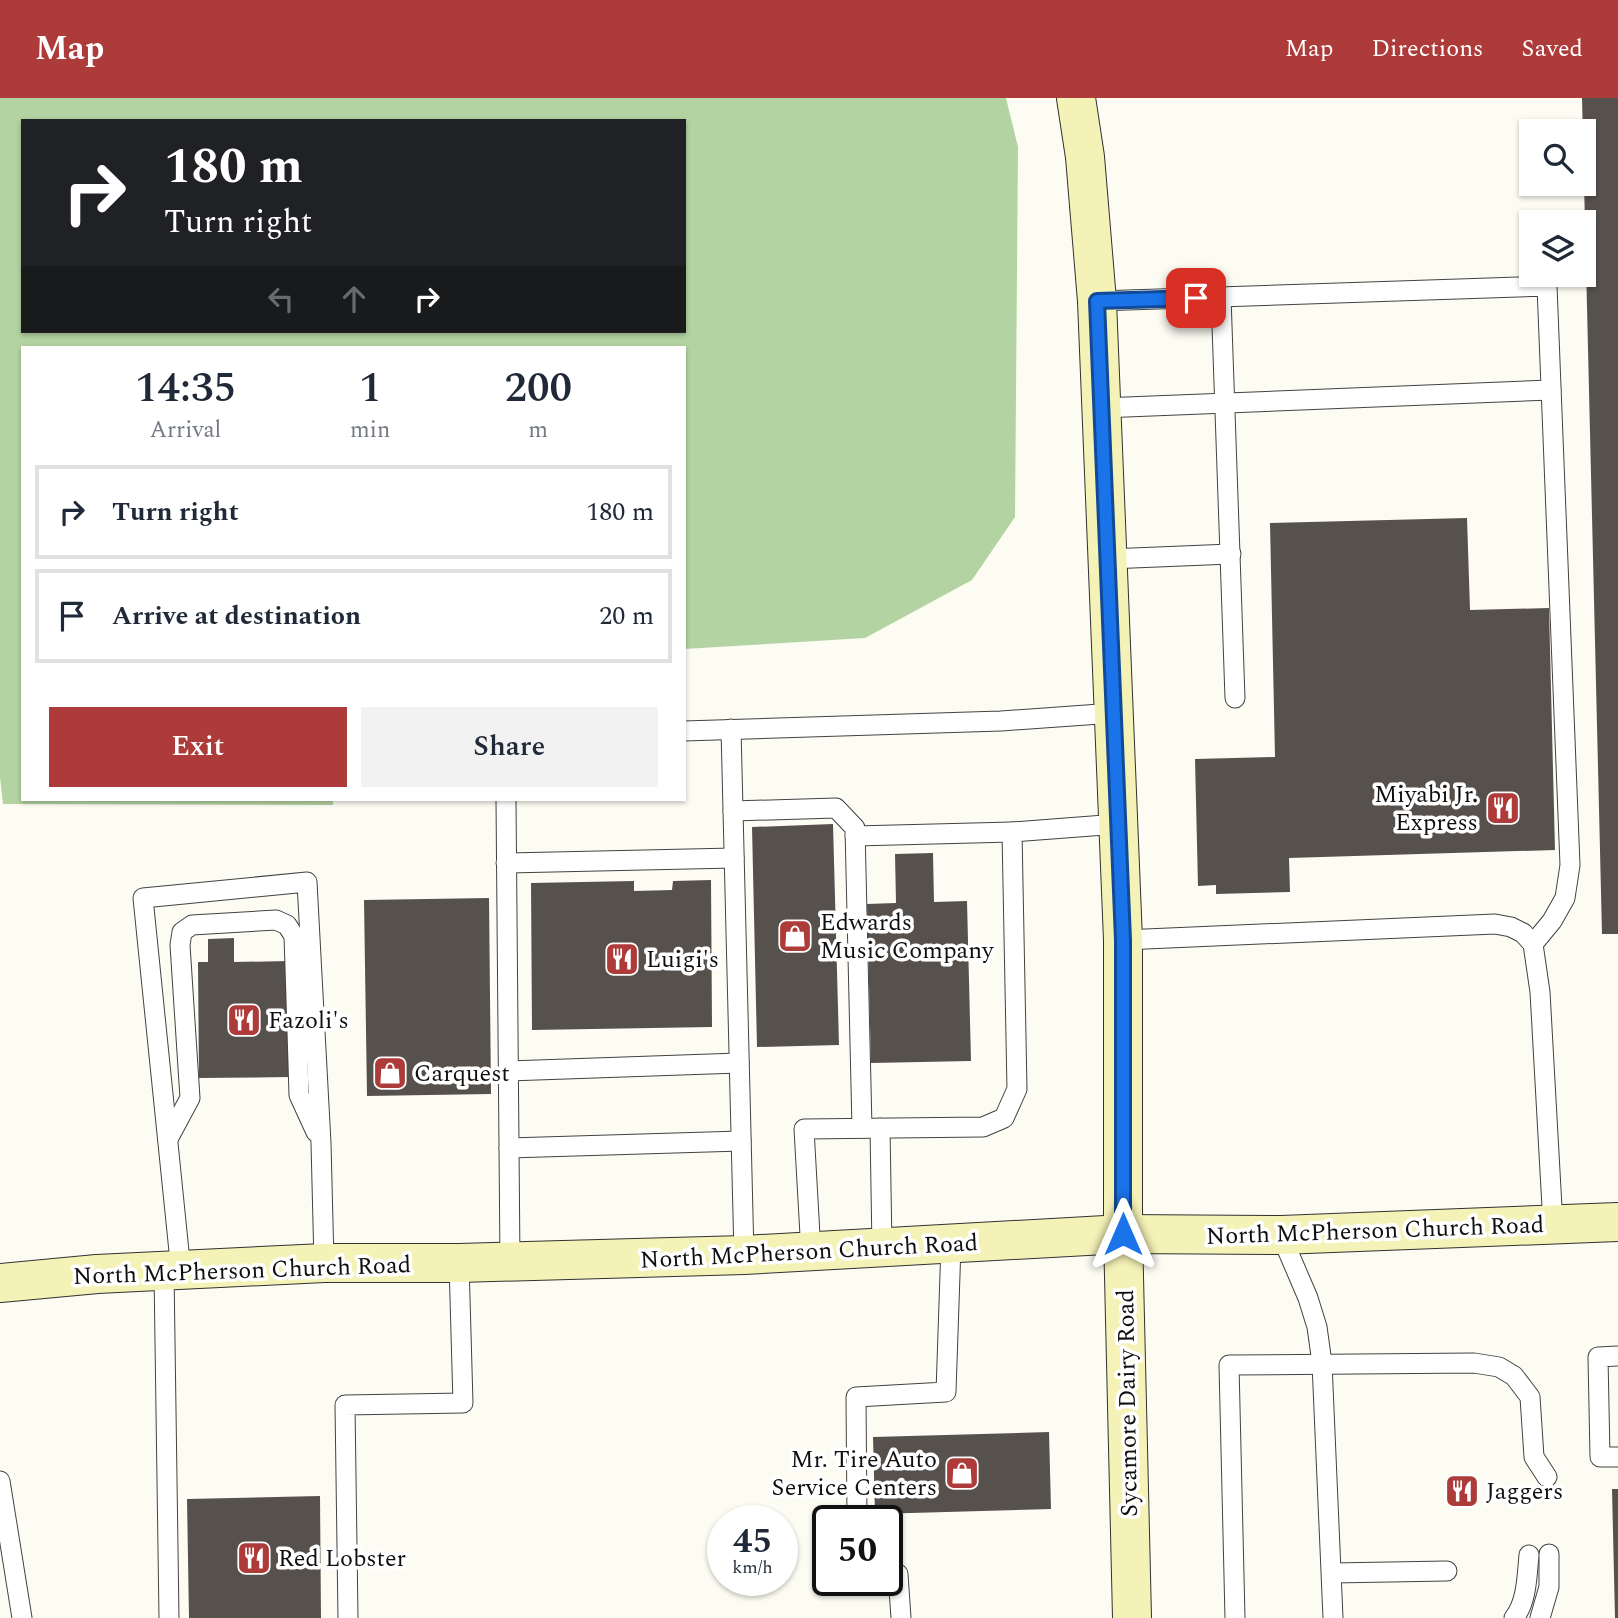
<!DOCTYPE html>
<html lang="en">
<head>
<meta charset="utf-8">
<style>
	:root { --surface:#fff; --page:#f2f2f3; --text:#1f2937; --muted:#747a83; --line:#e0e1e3; --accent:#ad3b39 }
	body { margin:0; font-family:Spectral,serif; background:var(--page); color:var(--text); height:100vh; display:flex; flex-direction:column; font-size:26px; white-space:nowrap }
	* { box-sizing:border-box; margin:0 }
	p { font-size:23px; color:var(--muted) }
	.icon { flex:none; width:38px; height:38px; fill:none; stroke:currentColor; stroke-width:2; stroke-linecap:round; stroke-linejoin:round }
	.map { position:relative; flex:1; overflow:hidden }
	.sheet { position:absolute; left:21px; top:248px; width:665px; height:455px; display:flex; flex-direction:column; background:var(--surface); border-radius:0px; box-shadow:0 2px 5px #0004 }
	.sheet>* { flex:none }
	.banner { position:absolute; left:21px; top:21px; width:665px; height:214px; border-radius:0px; box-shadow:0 2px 5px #0004; background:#202124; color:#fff; overflow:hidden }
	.fabs { position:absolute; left:1519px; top:21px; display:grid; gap:14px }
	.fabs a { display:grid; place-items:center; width:77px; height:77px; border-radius:0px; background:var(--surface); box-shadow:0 2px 5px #0004; font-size:35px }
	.speed { position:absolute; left:707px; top:1407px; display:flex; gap:14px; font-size:35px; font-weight:700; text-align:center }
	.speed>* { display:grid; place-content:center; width:91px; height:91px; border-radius:50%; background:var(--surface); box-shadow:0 2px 5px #0004; line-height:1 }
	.speed small { font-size:18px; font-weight:400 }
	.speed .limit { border:4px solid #111; border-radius:10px; background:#fff; color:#111 }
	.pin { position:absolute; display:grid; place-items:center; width:60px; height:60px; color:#fff; margin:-30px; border-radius:14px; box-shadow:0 4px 10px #0006 }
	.me { position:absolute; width:77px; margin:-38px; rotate:0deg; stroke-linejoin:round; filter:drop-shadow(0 0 5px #0008) }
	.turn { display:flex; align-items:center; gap:24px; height:147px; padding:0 28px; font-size:32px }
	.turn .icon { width:91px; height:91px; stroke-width:2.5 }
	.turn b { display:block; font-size:49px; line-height:60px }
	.lanes { display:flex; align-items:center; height:66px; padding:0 28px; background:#0003; justify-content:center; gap:35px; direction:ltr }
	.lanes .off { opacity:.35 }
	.eta { display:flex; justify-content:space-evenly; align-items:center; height:119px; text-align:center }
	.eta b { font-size:42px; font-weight:600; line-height:49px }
	.button { display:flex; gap:14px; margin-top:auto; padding:14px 28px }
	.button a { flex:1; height:80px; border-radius:0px; background:var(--accent); color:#fff; font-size:28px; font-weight:600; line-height:80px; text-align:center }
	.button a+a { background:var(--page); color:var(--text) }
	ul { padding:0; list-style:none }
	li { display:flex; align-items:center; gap:21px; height:94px; margin:0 14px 10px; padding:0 14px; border:4px solid var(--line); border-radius:0px }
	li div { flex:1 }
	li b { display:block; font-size:26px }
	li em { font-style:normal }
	header { display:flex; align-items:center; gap:42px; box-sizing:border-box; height:98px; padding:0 35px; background:var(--accent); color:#fff }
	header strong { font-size:33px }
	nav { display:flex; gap:38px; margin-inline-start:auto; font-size:24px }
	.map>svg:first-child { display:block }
</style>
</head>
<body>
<header>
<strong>Map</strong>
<nav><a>Map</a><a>Directions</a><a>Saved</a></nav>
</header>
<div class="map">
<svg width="1618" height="1520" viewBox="0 0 1618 1520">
	<rect width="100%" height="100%" fill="#fdfcf3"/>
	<path fill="#b4d3a2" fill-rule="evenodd" d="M0,0H1006L1018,49L1015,419L972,482L865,540L684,551V250H23V702H333V707L3,706L0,679ZM23,23H684V233H23Z"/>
	<g fill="#56514d">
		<path d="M1582,0H1618V836H1602Z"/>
		<path d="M1467,420L1470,512L1549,510L1555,752L1289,760L1290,794L1216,796V787L1198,788L1195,661L1275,659L1270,425Z"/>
		<path d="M833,726L839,947L757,949L752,729Z"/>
		<path d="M933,755L934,804L967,803L971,963L871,965L867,806L896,805L895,756Z"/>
		<path d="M711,782L712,929L532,932L531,785L634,783V793L672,792L673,783Z"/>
		<path d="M489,800L491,996L367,998L364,802Z"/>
		<path d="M234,840V864L289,863L291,979L199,980L198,864H208V841Z"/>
		<path d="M1049,1334L1051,1411L875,1416L873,1339Z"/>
		<path d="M1612,1391H1618V1520H1615Z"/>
		<path d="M320,1398L321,1520H189L187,1401Z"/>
	</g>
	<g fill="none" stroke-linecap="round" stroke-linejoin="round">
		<g stroke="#424242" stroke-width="21">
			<g id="lane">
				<path d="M1221,199L1235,600"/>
				<path d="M1097,203L1547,188L1570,767L1565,800L1552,823L1533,846"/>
				<path d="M1101,310L1551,292"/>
				<path d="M1108,461L1231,456"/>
				<path d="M731,631L744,1157"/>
				<path d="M684,633L1001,623L1114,615"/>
				<path d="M506,702L510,1164"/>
				<path d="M733,713L836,710L855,730L862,1030"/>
				<path d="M855,738L1012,734"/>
				<path d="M506,765L734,760"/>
				<path d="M1123,842L1495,826L1511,829L1523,835L1533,846L1540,894L1553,1127"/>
				<path d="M508,973L739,965"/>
				<path d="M880,1030L882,1150"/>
				<path d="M168,1041L190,1000L180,847L182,834L192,827L276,822L287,827L294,838L299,997L316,1034"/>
				<path d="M509,1050L741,1043"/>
				<path d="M1281,1137L1308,1200L1317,1229L1322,1265L1333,1520"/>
				<path d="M811,1155L804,1031L983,1029L1004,1020L1017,991L1012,734L1118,726"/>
				<path d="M181,1173L143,800L307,784L321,1045L324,1165"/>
				<path d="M164,1174L169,1520"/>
				<path d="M1618,1258L1598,1259L1600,1359H1618"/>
				<path d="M0,1383L22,1520"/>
				<path d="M857,1423L856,1299L946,1294L951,1147"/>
				<path d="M1332,1475L1447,1473"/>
				<path d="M887,1477L898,1476L901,1520"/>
				<path d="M348,1520L345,1307L463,1305L459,1165"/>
				<path d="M1235,1520L1229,1267L1474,1265L1499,1269L1514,1278L1530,1299L1534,1359L1547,1379"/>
				<path d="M1514,1520C1527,1504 1527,1477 1529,1457"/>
				<path d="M1540,1520L1549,1489V1456"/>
			</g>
		</g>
		<g stroke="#313131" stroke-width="40">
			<g id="secondary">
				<path d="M1076,0L1085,59L1097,203L1123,842V1136L1132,1520"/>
				<path d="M0,1185L97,1176L324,1165H459L744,1157L1123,1136L1281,1137L1618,1124"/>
			</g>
		</g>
		<use href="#lane" stroke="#fff" stroke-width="19"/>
		<use href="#secondary" stroke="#f5f2b7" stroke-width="38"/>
	</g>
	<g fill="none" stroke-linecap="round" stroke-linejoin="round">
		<g stroke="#114b97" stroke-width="18">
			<path id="route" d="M1123,1136V842L1097,203L1196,200"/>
		</g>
		<use href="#route" stroke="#1a73e8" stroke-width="12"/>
	</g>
	<defs>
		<g id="restaurant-square" transform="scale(1.75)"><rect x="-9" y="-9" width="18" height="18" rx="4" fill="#ad3b39" stroke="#fff"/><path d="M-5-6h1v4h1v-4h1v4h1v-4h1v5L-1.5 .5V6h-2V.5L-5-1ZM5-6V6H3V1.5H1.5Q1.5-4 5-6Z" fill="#fff"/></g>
		<g id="shop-square" transform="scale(1.75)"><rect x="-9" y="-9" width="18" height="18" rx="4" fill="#ad3b39" stroke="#fff"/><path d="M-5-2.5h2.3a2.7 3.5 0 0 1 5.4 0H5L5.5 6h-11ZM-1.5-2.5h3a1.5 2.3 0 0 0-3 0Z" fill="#fff"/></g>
	</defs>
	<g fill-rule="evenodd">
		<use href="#restaurant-square" x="1503" y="710"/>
		<use href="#shop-square" x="795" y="838"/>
		<use href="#restaurant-square" x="622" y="861"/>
		<use href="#restaurant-square" x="244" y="922"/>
		<use href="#shop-square" x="390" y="975"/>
		<use href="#shop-square" x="962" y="1375"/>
		<use href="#restaurant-square" x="1462" y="1393"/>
		<use href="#restaurant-square" x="254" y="1460"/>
	</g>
	<g text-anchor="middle" stroke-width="7" stroke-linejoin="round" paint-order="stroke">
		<g font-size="24" fill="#0f0f0f" stroke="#fff" text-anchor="start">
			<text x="1478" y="704" text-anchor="end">Miyabi Jr.<tspan x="1478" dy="28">Express</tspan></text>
			<text x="820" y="832">Edwards<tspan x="820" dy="28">Music Company</tspan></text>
			<text x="646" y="869">Luigi's</text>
			<text x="268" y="930">Fazoli's</text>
			<text x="414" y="983">Carquest</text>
			<text x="937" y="1369" text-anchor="end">Mr. Tire Auto<tspan x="937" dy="28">Service Centers</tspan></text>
			<text x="1486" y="1401">Jaggers</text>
			<text x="278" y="1468">Red Lobster</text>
		</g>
		<g font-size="24" fill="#0f0f0f" stroke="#fff">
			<text transform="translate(1375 1132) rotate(-2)" y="8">North McPherson Church Road</text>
			<text transform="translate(809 1153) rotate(-3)" y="8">North McPherson Church Road</text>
			<text transform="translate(242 1172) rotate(-2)" y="8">North McPherson Church Road</text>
			<text transform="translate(1127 1305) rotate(-91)" y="8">Sycamore Dairy Road</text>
		</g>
	</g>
</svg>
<div class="fabs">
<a><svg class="icon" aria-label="search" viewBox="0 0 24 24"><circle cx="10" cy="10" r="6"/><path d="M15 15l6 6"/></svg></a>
<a><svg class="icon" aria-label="layers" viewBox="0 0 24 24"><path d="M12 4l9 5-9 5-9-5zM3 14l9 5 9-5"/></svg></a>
</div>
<div class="speed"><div>45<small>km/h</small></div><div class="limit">50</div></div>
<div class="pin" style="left:1196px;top:200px;background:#d93025"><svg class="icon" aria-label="arrive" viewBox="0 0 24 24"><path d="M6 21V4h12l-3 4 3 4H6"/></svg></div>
<svg class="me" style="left:1123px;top:1136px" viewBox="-20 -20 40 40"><path d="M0-17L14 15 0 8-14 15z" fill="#1a73e8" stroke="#fff" stroke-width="4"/></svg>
<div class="banner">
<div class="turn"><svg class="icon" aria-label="right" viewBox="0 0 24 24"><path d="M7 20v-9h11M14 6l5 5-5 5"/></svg><div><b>180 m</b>Turn right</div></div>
<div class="lanes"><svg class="icon off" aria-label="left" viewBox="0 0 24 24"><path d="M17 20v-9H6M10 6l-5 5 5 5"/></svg><svg class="icon off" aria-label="ahead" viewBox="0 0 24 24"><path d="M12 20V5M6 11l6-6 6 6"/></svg><svg class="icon" aria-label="right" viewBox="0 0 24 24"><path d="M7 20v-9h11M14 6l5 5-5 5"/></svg></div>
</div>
<section class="sheet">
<div class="eta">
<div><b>14:35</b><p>Arrival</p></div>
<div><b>1</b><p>min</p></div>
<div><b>200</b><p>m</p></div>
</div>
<ul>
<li><svg class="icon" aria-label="right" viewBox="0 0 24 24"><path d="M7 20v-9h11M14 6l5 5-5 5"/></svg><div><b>Turn right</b></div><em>180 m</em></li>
<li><svg class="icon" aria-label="arrive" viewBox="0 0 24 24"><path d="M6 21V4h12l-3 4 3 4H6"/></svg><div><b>Arrive at destination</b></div><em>20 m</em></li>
</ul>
<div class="button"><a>Exit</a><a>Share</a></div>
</section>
</div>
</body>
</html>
